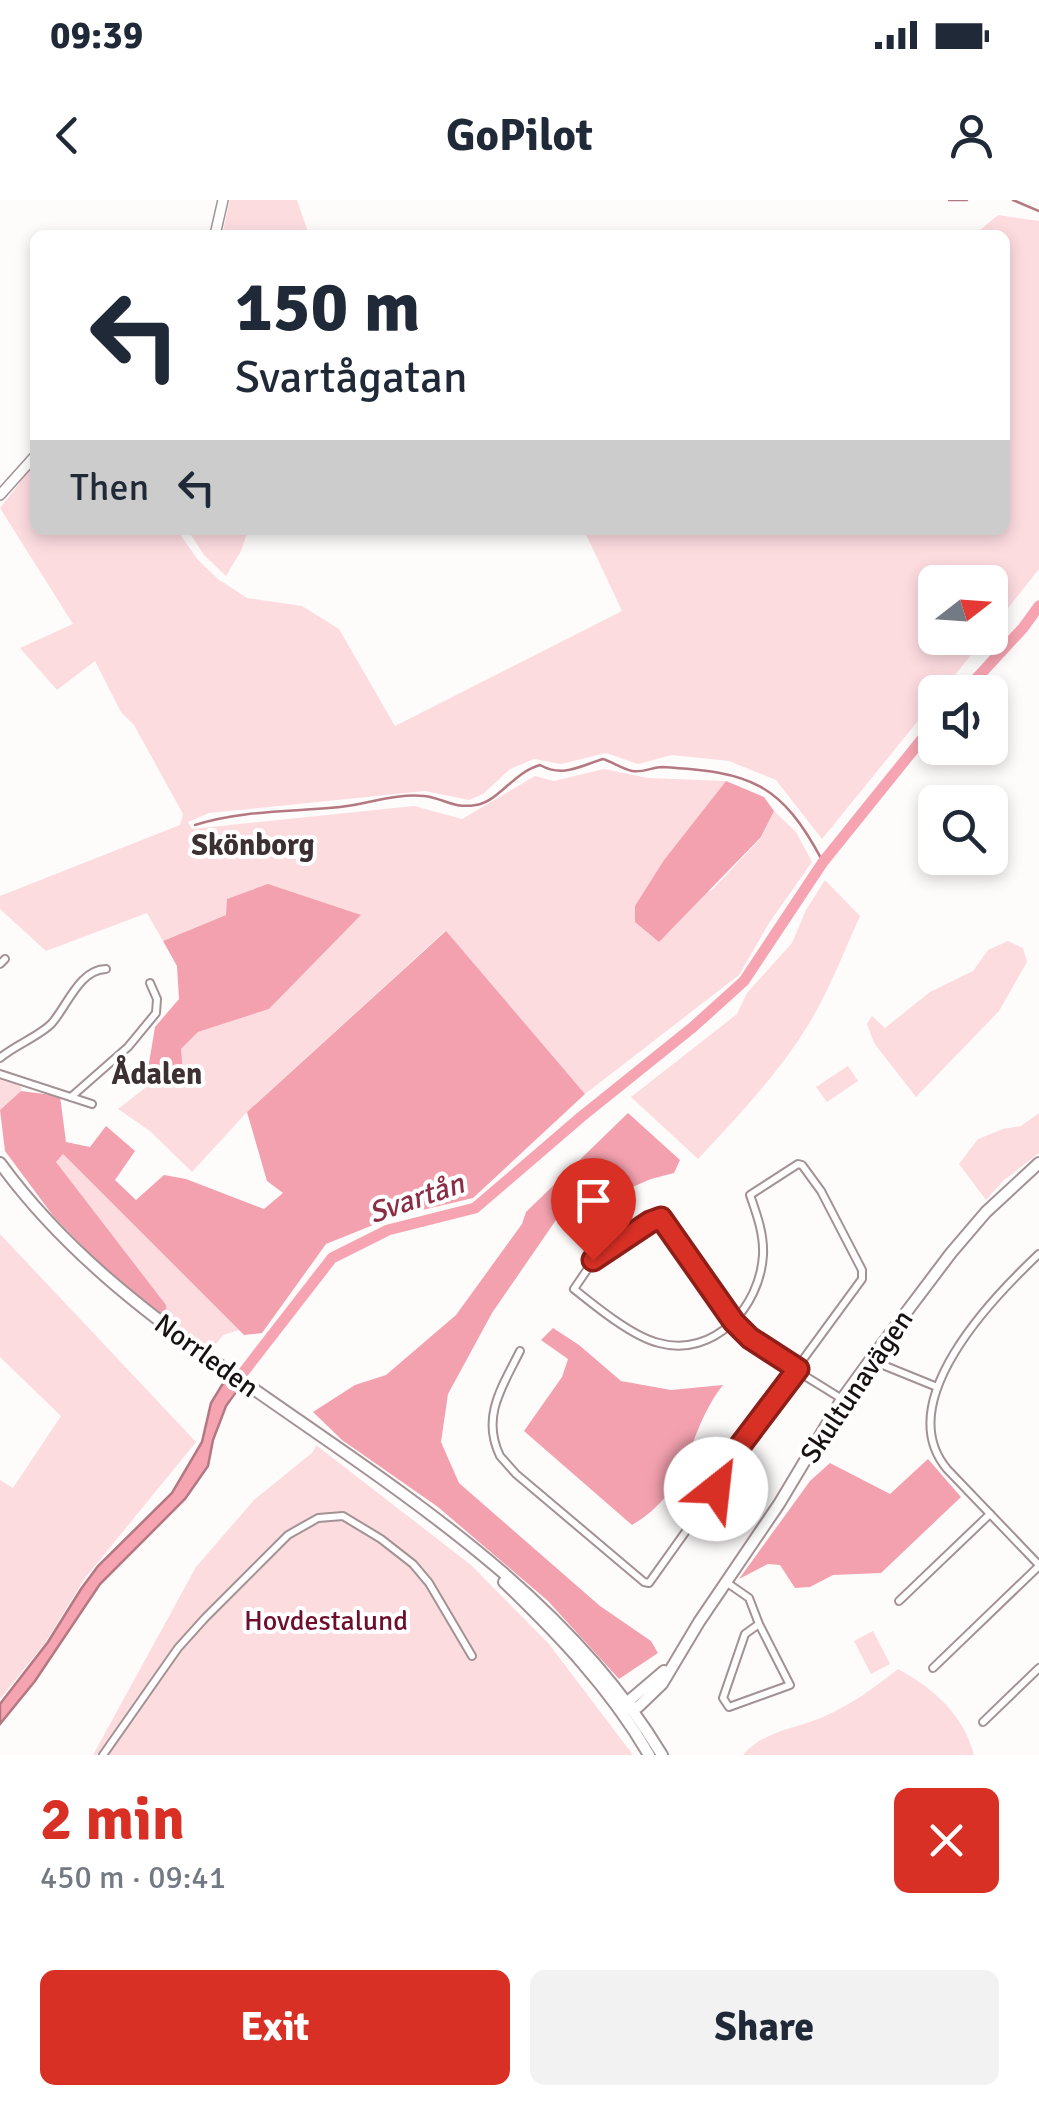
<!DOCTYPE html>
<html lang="en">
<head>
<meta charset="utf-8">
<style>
	:root { --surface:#fff; --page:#f2f2f3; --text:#1f2937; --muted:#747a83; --accent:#d93025 }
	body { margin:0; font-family:Signika,sans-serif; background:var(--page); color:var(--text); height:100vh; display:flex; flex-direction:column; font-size:38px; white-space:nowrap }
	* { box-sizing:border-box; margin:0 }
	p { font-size:32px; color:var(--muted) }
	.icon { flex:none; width:55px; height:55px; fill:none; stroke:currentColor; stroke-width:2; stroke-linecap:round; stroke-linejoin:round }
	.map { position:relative; height:1555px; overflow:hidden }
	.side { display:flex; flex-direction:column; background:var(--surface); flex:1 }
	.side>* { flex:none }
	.banner { position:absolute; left:30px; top:30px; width:980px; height:305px; border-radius:15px; box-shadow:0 5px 15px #0003; background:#fff; color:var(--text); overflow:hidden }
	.needle { width:65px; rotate:73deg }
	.fabs { position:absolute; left:918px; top:365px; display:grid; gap:20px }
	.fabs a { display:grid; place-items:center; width:90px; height:90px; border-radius:15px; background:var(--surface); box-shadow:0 5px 15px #0003; font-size:50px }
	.pin { position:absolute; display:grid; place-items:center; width:85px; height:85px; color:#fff; margin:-102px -42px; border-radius:50% 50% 50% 0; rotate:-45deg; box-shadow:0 0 10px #0007 }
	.pin .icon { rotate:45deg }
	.me { position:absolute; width:110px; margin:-55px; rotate:29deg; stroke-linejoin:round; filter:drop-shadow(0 0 8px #0008) }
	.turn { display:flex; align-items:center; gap:35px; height:210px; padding:0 40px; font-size:45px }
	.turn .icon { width:130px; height:130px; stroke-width:2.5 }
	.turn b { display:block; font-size:70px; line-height:85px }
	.then { display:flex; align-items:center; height:95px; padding:0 40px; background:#0003; gap:20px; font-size:38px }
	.round { display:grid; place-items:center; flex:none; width:105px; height:105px; border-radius:15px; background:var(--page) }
	.summary { display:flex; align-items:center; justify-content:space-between; height:170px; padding:0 40px }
	h1 { font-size:60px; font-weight:800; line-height:75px; color:var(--accent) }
	.button { display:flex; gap:20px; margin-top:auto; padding:20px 40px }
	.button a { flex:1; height:115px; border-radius:15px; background:var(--accent); color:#fff; font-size:40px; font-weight:800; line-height:115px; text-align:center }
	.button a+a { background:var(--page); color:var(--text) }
	.status { display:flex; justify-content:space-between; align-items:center; height:70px; padding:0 50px; background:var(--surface); direction:ltr }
	.status svg { height:28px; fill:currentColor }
	header { display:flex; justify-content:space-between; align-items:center; height:130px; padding:0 40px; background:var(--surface); font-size:45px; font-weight:800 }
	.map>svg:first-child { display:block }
</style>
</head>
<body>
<div class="status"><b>09:39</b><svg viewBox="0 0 49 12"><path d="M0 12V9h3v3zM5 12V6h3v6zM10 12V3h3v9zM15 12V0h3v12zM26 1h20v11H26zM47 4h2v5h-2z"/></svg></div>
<header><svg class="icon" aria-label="back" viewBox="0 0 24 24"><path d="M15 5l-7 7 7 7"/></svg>GoPilot<svg class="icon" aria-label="person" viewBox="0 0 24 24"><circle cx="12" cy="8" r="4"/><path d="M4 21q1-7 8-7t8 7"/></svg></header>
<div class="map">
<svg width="1039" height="1555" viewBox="0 0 1039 1555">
	<rect width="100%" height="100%" fill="#fefbfb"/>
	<g fill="#fddce0">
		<path d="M230,0H297L309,35H222Z"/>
		<path d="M998,15L1039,21V369L990,431V382H935V438H985L941,492H935V500L822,639L776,580L729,561L672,555L638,564L606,553L561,564L534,559L510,569L483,594L469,600L425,591L209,613L188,622L192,629L414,606L462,619L535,576L554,581L604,569L648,578L726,581L664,660L636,706L711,691L761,638L774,611L796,632L812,662L769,723L739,775L585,894L445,731L247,912L192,972L150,931L118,909L145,888L148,869L183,872L181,849L198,832L269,809L361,715H226L163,741L147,713L46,751L0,709V696L180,625L183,614L134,525L121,512L95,461L57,490L20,448L73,424L0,308L31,268L35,264V330H177L198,360L218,379L247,398L302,406L339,429L395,526L622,411L584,330H1005V35H974Z"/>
		<path d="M188,330H248L241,351L226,376L204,355Z"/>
		<path d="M825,680L860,716C845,749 832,783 814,815C784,868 740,914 698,959L631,897L737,814L747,793L792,743L806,710Z"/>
		<path d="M1008,741L1023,748L1027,762L999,811L916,897L874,843L867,824L872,816L885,828L930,792L973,771L988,750Z"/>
		<path d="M848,866L858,881L827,902L816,887Z"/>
		<path d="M0,878L22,885L21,891L0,910Z"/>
		<path d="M1039,913V953L1003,981L986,1000L959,964L978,939L1003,929L1021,926Z"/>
		<path d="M63,954L239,1130L223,1135L210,1152L166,1121L165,1104L55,961Z"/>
		<path d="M0,1034L196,1242L85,1378L45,1443L0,1499V1280L13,1288L61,1216L0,1157Z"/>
		<path d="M316,1245L471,1365L549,1444L633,1555H93L196,1367L254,1300L313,1252Z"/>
		<path d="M873,1431L890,1464L871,1474L854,1441Z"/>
		<path d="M898,1469C933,1488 964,1515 974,1555H743C763,1531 795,1529 823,1517C851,1505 874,1488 898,1469Z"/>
	</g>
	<g fill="#f3a1ae">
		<path d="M726,581L764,597L774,611L761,637L659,742L635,722V706L664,660Z"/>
		<path d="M268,684L361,715L269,809L198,832L181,849L183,872L148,869L155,827L179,799L177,766L163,741L226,715L227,699Z"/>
		<path d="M446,731L585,894L473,998L393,1017L326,1044L262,1133L244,1135L63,954L56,962L166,1105V1121L105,1069L54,1017L5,951L0,910L21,891L60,896L66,942L90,947L106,926L135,951L115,980L136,1000L164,975L186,979L264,1009L283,993L267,981L247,912Z"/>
		<path d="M628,913L680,960L674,973L651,979L556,1020L492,1113L448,1194L441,1242L459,1283L600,1406L651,1441L658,1453L619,1479L548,1401L438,1307L342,1240L313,1212L355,1185L386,1175L456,1115L522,1024L526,1012Z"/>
		<path d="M553,1128L579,1145L621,1181L671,1190L723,1185C683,1236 695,1288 632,1325L524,1231L562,1177L568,1159L541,1140Z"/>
		<path d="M928,1259L961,1297L881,1373L833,1375L810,1387L795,1388L780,1365L768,1364L739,1379L810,1281L830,1263L890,1294Z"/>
	</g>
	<path fill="#f6a4b1" stroke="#b37881" stroke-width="2.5" d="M225,1180L238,1189L226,1206L213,1240L208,1266L185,1299L100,1384L35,1481L0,1524V1504L48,1442L81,1389L98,1366L172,1293L202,1242L211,1203Z"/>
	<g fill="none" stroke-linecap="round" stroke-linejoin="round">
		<g stroke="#b37881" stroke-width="2.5">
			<path d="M949,0H967"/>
			<path d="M1013,0L1039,11"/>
			<path d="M195,625C241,610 292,612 340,607C367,604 397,593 424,596C444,598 452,609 476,605C498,602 514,572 540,565C563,578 580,566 603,559C612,562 623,569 632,571C642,573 653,567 662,567C750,572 781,582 823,662"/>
		</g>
		<g stroke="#f6a4b1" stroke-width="11">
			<path d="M964,492L1023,428L1039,406"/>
			<path d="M225,1196L332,1058L388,1030L475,1008L581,917L693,827L744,781L823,662L935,523"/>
		</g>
		<g stroke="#a39294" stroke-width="10">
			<g id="minor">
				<path d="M0,764L5,759"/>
				<path d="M0,858C15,845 40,836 52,823C67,806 80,769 106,769"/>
				<path d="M0,874L92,904"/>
				<path d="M71,897L128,847L156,813L157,799L150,783"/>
				<path d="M1039,1054C992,1098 891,1202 947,1269L1039,1365"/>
				<path d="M520,1151C502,1187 481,1217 500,1256L516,1274L644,1382L649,1383L716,1289L736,1251L862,1079V1070L821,991L802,965L798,964L750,995C757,1015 764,1034 763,1055C760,1107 714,1158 659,1143C633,1137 595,1106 574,1089L593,1061L650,1022L661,1018C684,1053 708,1095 737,1125C767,1156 810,1178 845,1201"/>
				<path d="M878,1163L937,1187"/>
				<path d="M726,1382L749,1398L759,1424L745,1434L723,1498L729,1507L790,1485L759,1424"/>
				<path d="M899,1401L990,1314"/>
				<path d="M933,1468L1039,1366"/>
				<path d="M983,1522L1039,1468"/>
				<path d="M103,1555L178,1448L205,1418L288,1335L318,1318L343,1316L381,1339L413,1364L429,1383L472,1456"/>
			</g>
		</g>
		<g stroke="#a39294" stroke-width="12">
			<g id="tertiary">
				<path d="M215,35L223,0"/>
				<path d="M0,295L35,256"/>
			</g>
		</g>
		<g stroke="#a39294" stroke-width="14">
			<g id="secondary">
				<path d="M0,963C62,1048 143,1111 228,1171C384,1282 561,1387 662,1555"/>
				<path d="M815,1255L887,1149"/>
				<path d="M504,1382C559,1435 611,1489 649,1555"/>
				<path d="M624,1505L664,1471"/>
				<path d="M619,1509L638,1507L662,1484L699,1422L779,1304L842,1199L871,1159L951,1053L986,1012L1039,963"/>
			</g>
		</g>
		<use href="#minor" stroke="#fff" stroke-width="6"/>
		<use href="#tertiary" stroke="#fff" stroke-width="9"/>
		<use href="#secondary" stroke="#fff" stroke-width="10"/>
	</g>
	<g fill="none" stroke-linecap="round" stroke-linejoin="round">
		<g stroke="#8d1f18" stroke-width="25">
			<path id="route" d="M593,1060L650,1022L661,1018L734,1122L750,1138L798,1169L736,1251L716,1289"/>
		</g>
		<use href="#route" stroke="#d93025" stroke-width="18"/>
	</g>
	<g text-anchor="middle" stroke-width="8" stroke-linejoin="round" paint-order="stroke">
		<g font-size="28" fill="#171112" stroke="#fff">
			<text transform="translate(207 1155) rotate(36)" y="10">Norrleden</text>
			<text transform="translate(856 1186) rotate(-56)" y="10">Skultunavägen</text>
		</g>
		<g font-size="28" fill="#6e0e2d" stroke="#fff">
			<text x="326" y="1430">Hovdestalund</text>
		</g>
		<g font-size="30" font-weight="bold" fill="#3d3032" stroke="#fff">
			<text x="253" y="655">Skönborg</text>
			<text x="157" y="884">Ådalen</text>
		</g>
		<g font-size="30" font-style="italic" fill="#8b2d44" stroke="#fff">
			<text transform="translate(416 998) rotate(-19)" y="10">Svartån</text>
		</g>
	</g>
</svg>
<div class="fabs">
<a><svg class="needle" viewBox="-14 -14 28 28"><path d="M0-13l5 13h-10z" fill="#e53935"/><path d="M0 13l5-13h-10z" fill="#747a83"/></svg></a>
<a><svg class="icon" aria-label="sound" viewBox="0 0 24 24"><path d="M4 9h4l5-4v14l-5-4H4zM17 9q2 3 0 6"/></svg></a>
<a><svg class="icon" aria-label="search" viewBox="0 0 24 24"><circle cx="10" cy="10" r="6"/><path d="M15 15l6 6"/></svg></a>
</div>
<div class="pin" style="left:593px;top:1060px;background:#d93025"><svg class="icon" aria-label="arrive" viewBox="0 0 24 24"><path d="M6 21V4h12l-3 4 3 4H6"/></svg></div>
<svg class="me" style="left:716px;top:1289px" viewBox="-20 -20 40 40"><circle r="19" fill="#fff"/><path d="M0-13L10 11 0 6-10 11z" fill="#d93025"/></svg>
<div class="banner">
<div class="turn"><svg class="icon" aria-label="left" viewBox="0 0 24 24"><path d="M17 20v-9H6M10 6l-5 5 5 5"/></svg><div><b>150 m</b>Svartågatan</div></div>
<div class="then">Then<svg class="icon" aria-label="left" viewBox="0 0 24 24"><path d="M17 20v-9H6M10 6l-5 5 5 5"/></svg></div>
</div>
</div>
<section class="side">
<div class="summary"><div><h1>2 min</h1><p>450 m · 09:41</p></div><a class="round" style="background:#d93025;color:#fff"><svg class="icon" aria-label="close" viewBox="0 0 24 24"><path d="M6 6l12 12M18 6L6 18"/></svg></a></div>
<div class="button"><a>Exit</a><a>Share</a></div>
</section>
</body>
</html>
